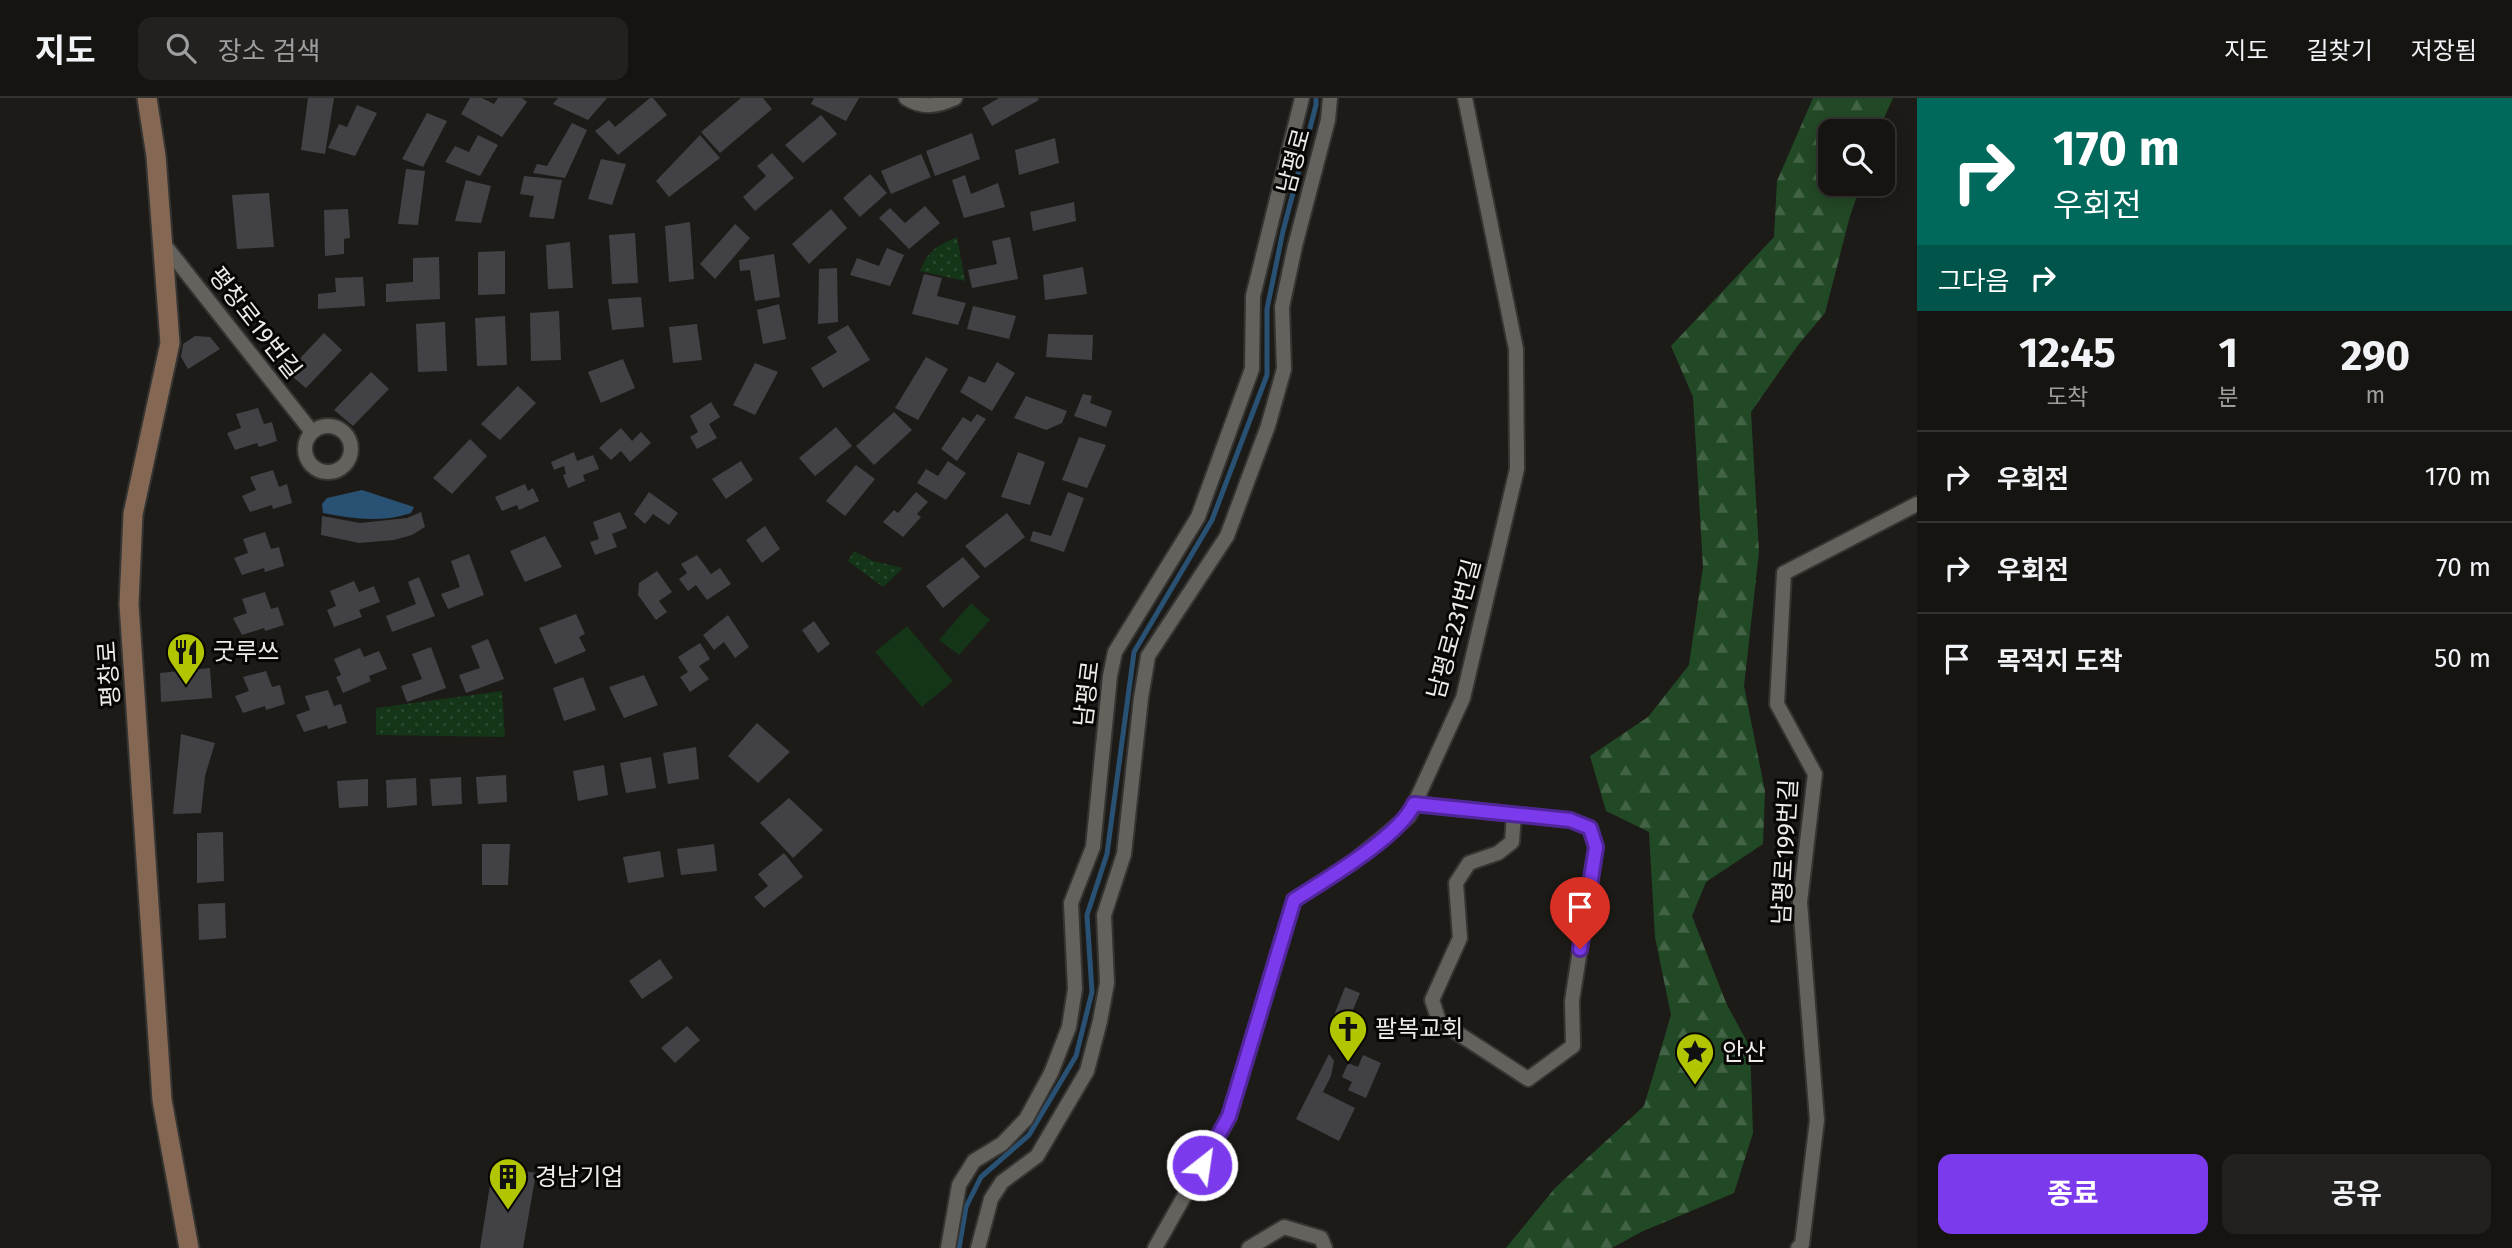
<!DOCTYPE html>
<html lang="ko">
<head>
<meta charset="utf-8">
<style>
	:root { --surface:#161411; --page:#23211f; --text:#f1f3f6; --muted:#9e9e9f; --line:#353331; --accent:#7c3aed }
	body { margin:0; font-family:"Fira Sans","Noto Sans KR",sans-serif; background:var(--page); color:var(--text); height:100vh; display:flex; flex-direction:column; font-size:26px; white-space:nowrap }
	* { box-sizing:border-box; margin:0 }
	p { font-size:23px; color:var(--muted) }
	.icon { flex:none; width:38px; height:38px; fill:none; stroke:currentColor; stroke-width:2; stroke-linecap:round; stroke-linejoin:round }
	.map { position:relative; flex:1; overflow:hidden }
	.panel { display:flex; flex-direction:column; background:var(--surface); width:595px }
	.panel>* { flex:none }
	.top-card { background:#00695c; color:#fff; overflow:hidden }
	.buttons { position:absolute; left:1818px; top:21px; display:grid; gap:14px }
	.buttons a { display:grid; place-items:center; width:77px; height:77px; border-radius:14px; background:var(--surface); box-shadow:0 4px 18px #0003,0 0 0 2px var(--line); font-size:35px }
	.pin { position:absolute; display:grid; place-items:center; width:60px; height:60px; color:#fff; margin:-72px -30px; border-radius:50% 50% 50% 0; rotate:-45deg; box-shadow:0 0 7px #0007 }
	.pin .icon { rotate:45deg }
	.me { position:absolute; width:77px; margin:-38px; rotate:30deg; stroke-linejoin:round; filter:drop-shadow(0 0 5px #0008) }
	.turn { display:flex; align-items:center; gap:24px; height:147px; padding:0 21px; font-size:32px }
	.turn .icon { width:91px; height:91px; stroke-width:2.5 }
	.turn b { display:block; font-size:49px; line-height:60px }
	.then { display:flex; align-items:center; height:66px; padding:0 21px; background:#0003; gap:14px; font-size:26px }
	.eta { display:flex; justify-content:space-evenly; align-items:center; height:119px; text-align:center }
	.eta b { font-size:42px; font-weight:700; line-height:49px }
	.primary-button { display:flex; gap:14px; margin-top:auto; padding:14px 21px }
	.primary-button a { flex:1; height:80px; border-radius:14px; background:var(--accent); color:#fff; font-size:28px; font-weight:700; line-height:80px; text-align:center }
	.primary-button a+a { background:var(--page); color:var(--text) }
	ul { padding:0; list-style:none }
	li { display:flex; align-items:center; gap:21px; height:91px; padding:0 21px; border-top:2px solid var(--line) }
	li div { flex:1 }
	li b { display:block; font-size:26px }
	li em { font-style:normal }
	header { display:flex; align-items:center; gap:42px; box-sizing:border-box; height:98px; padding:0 35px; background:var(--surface); border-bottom:2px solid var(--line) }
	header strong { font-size:33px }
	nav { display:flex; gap:38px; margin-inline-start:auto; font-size:24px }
	.search { width:490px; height:63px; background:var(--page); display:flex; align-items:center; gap:18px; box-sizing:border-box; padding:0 24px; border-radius:14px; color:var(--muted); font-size:26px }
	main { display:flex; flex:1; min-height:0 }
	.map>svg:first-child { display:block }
</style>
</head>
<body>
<header>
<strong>지도</strong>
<div class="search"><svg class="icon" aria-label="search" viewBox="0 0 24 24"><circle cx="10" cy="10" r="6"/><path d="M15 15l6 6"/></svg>장소 검색</div>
<nav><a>지도</a><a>길찾기</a><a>저장됨</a></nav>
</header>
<main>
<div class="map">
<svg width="1917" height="1150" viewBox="0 0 1917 1150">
	<defs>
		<pattern id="grass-dots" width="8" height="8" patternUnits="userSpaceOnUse" patternTransform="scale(1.75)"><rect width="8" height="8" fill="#143517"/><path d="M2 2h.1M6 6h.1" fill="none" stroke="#2b492e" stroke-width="1.8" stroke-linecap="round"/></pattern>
		<pattern id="forest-firs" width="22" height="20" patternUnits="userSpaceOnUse" patternTransform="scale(1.75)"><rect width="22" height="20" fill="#224925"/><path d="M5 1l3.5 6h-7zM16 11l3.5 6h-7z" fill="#426345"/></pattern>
	</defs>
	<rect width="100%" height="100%" fill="#1d1b17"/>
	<g fill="url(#grass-dots)">
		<path d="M957,139L965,183L920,173C928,152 937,148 957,139Z"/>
		<path d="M854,453L873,463L903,470L883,489L848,463Z"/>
		<path d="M502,593L505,639L376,637V610Z"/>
	</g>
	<path fill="url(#forest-firs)" d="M1813,0H1893L1878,33H1830V86H1861L1850,118L1825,215L1798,247L1751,314L1759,454L1744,588L1765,693L1763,746L1706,784L1692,818L1727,907L1750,949L1753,1035L1734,1095L1641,1134L1612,1150H1506L1555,1090L1644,1008L1671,917L1655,839L1649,734L1606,713L1590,658L1648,619L1689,567L1703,469L1693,299L1671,248L1774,139L1777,83Z"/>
	<g fill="#143517">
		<path d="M971,505L990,522L959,557L939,542Z"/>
		<path d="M907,528L953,583L922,609L875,554Z"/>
	</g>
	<path fill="#285174" d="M362,392L414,409L411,415C382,425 352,421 323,415L322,406L327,400Z"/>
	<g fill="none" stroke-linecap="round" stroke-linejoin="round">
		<path stroke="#285174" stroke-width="5" d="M959,1150L966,1109L981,1079L1029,1037L1076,958L1092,894L1087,817L1107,756L1134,554L1212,422L1267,277V211L1283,133L1316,7V0"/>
	</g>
	<g fill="#424246">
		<path d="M308,0H334L325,56L301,52Z"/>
		<path d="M470,0H482L494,6L498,0H522L527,4L502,39L461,16Z"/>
		<path d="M558,0H607L588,22L553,6Z"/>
		<path d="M650,0H653L667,17L618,57L595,33L609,22L615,29Z"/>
		<path d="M741,0H763L772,11L720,55L701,34Z"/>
		<path d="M814,0H859L846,23L811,6Z"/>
		<path d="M999,0H1038L1039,2L992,28L982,10Z"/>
		<path d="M357,7L377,15L355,58L328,50L339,26L347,29Z"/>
		<path d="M427,15L447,23L423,69L402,61Z"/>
		<path d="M821,17L837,36L803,65L785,47Z"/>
		<path d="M572,25L587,32L565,80L533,75L537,66L547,68Z"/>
		<path d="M972,35L980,61L935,78L926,53Z"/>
		<path d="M478,37L498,47L480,78L445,64L455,48L469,54Z"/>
		<path d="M700,37L720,60L669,99L656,83Z"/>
		<path d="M1055,40L1059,65L1019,77L1015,52Z"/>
		<path d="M772,55L794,80L755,113L743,99L766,78L757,68Z"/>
		<path d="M921,56L931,79L891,96L881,73Z"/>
		<path d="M601,61L626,66L612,107L588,101Z"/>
		<path d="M406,71L425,73L418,127L398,126Z"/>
		<path d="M870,76L887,95L860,119L843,100Z"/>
		<path d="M965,77L971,96L998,85L1005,109L964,120L952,82Z"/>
		<path d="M524,78L562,82L554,121L529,119L534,98L520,96Z"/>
		<path d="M466,82L491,88L481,125L455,123Z"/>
		<path d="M269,95L274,149L237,151L232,97Z"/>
		<path d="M1074,104L1076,123L1033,133L1030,114Z"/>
		<path d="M925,108L940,125L909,151L879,120L890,110L905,125Z"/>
		<path d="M348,111L350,140L344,141V156L325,158L324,112Z"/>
		<path d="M831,111L847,130L809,166L792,146Z"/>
		<path d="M690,124L694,181L669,184L665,128Z"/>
		<path d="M735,126L750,140L715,181L700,166Z"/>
		<path d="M635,135L638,185L612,186L609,137Z"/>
		<path d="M1010,139L1018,181L972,190L968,172L997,166L992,143Z"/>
		<path d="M570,144L573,190L548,191L546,147Z"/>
		<path d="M887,150L904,157L890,188L850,177L857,160L879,168Z"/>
		<path d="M505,153V196L478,197V154Z"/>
		<path d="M774,156L780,199L755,203L750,172L740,173L739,162Z"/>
		<path d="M439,159L440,201L386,204V186L413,184V160Z"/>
		<path d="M1083,169L1087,196L1045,202L1043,177Z"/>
		<path d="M837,170L838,224L818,226L819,171Z"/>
		<path d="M924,176L942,180L937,198L966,205L958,227L912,216Z"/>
		<path d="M363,179L365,208L318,211V196L336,194L335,180Z"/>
		<path d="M641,199L644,229L612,232L608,201Z"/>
		<path d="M779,206L786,241L763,246L757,212Z"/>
		<path d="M973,208L1016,218L1009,241L967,231Z"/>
		<path d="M559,213L561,262L531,263L530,215Z"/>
		<path d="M505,218L507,267L477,268L475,220Z"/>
		<path d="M445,224L447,273L418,274L416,226Z"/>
		<path d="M697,226L702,262L673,265L669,229Z"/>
		<path d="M848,227L870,262L823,290L811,270L837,254L827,239Z"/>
		<path d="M324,235L342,252L306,290L287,274Z"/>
		<path d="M1048,236L1093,237L1092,262L1046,259Z"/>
		<path d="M195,238L210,239L220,251L188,271L181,259L183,246Z"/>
		<path d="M926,259L948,271L918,322L895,310Z"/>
		<path d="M623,261L635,290L601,305L588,274Z"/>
		<path d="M997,264L1015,275L992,313L960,294L969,278L985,285Z"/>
		<path d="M755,265L778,274L755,317L733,307Z"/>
		<path d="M371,274L389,291L353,328L334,312Z"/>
		<path d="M518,288L536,305L500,342L481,326Z"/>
		<path d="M1083,296L1092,298L1090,305L1112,313L1106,329L1074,318Z"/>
		<path d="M1026,298L1067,313L1062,325L1046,332L1014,320Z"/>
		<path d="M711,304L720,319L709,326L717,340L697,351L690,339L698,334L690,318Z"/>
		<path d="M258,310L264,326L272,324L277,343L259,349L257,345L235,352L227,335L241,330L236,316Z"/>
		<path d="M894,314L912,332L874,367L856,348Z"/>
		<path d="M977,316L986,321L957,363L941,351L963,319L971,324Z"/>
		<path d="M836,329L852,348L815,378L799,360Z"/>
		<path d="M621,330L632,343L641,334L651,345L630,364L621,353L611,362L599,350Z"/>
		<path d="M1079,339L1106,347L1087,390L1062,382Z"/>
		<path d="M470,341L487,358L452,396L433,380Z"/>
		<path d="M574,354L577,363L593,357L599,371L583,377L585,383L568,390L563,377L566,376L564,368L554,372L551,364Z"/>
		<path d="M1018,354L1045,364L1030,407L1001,399Z"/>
		<path d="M741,363L753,382L726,401L712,381Z"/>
		<path d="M948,363L966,375L946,402L917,385L926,371L938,378Z"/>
		<path d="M856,367L875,381L845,418L826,403Z"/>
		<path d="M273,372L279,389L287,386L292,405L273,411L272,407L250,414L242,398L256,392L250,379Z"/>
		<path d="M525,386L528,393L533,390L539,403L519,412L517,407L502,413L495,399Z"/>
		<path d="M649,394L678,415L669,427L653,416L645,426L634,416Z"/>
		<path d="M916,394L928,404L917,416L921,419L903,439L883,424L894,412L898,415Z"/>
		<path d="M1068,394L1084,400L1064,454L1030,443L1033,433L1051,438Z"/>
		<path d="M421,414L425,429L412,437L394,442L359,445L321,437L322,418L360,425L407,420Z"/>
		<path d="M620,414L627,430L612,436L617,449L595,457L590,444L599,441L593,424Z"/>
		<path d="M1007,415L1025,439L985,470L965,448Z"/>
		<path d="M765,428L780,451L762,465L746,442Z"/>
		<path d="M265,434L271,451L279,449L284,468L265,474L264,470L242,477L234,460L248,455L243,441Z"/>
		<path d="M545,438L562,469L525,484L510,453Z"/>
		<path d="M469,456L484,497L448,511L441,496L460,489L451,463Z"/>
		<path d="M697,457L711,476L720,470L731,486L707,502L696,487L688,493L679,481L687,475L681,466Z"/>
		<path d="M963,459L980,479L943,510L926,488Z"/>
		<path d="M657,473L672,494L659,503L667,514L656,522L638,497L639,485Z"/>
		<path d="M419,479L435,518L392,534L386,518L416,506L408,484Z"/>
		<path d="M354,483L359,494L374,488L380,504L359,512L362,519L334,529L327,512L336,508L330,493Z"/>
		<path d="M265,494L271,511L278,509L284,527L265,533L264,530L242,537L233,520L247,515L242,501Z"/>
		<path d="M576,516L585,536L579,539L586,553L555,566L539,530Z"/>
		<path d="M728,517L749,549L735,560L724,544L714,552L703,537Z"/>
		<path d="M814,523L830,546L818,555L802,532Z"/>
		<path d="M488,541L504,581L466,595L459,577L480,570L471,548Z"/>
		<path d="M700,545L710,561L699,568L709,581L690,594L680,579L688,574L678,559Z"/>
		<path d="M431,549L446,590L407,604L401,588L422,581L412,556Z"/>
		<path d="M360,550L364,559L379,553L387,571L369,578L371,583L343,595L336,579L341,577L334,561Z"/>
		<path d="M210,570L212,600L161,604L160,575Z"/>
		<path d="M266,573L272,589L280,587L285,606L266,612L265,608L243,615L235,598L249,593L243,579Z"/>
		<path d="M644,577L658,607L624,620L609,589Z"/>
		<path d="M583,579L596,612L564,623L553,590Z"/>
		<path d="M328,592L334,608L341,606L347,625L328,631L327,627L304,634L296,617L310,612L305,598Z"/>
		<path d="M757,625L790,654L758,685L728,658Z"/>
		<path d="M181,636L215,645L205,678L201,715L173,716Z"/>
		<path d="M696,649L699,681L668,686L663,655Z"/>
		<path d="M651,659L656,690L626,695L620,665Z"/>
		<path d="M604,667L608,697L578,703L573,673Z"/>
		<path d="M506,677L507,704L478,706L476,679Z"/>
		<path d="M461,679L462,706L432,708L430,681Z"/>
		<path d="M416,680L417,707L387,710L386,682Z"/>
		<path d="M368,681V708L339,710L337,683Z"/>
		<path d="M789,700L823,732L793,760L760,725Z"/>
		<path d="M223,734L224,783L197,785V735Z"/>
		<path d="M482,746H510L508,787H482Z"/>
		<path d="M714,746L717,773L681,777L677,751Z"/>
		<path d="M660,753L664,779L628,785L623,759Z"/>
		<path d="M784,755L803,779L764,810L754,799L768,788L758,776Z"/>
		<path d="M225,805L226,840L199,842L198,806Z"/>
		<path d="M660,861L673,880L642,901L629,883Z"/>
		<path d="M1345,889L1360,895L1353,912L1365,923L1362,931L1333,920Z"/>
		<path d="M687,928L700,942L675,965L661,950Z"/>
		<path d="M1329,956L1334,963L1331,978L1323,994L1355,1010L1339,1043L1296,1021Z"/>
		<path d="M1363,957L1381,965L1366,1000L1348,992L1352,984L1342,979L1348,965L1358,969Z"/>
		<path d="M493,1068L536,1075L523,1150H480Z"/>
	</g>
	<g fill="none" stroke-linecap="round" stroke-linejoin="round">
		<g stroke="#353432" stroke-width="18">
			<g id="street">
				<path d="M906,0C923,11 938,8 955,0"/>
				<path d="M163,145L312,334"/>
				<circle cx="328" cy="351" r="23"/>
				<path d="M1414,706L1570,722L1590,730L1596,749L1572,903L1573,948L1528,981L1439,923L1432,902L1460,840L1456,785L1469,765L1498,755L1512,744L1514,716"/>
				<path d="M948,1150L959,1087L974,1063L1002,1046L1026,1021L1051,975L1069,929L1075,891L1071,805L1093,749L1110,578L1115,554L1198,419L1252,271L1253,198L1302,0"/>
				<path d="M978,1150L991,1101L1002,1084L1037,1058L1087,973L1100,923L1107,885L1104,817L1124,756L1141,600L1148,558L1227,438L1268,328L1284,271L1282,209L1295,148L1328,22L1330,0"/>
				<path d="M1155,1150L1229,1019L1294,802L1353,764L1409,718L1463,600L1517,371L1516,251L1465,0"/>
				<path d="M1249,1150L1284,1129L1321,1140L1325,1150"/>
				<path d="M1798,1150L1802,1146L1817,1022L1800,804L1815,676L1777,606L1784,475L1917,406"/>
			</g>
		</g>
		<g stroke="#353432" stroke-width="23">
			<path id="secondary" d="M147,0L156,58L170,245L133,416L129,506L162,1002L189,1150"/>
		</g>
		<use href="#street" stroke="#63625d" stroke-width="14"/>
		<use href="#secondary" stroke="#846854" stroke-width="19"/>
	</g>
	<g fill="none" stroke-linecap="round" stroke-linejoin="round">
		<g stroke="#51269a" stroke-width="18">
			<path id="route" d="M1202,1067L1229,1018L1294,802C1325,782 1399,739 1414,706L1570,722L1590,730L1596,749L1580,851"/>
		</g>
		<use href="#route" stroke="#7c3aed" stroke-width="12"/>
	</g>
	<defs>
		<g id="restaurant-pin" transform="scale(2.0125)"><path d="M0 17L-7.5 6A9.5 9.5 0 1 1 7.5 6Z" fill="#b1c500" stroke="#070605"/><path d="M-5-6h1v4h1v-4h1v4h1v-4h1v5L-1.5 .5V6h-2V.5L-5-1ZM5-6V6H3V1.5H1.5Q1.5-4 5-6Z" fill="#111"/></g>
		<g id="church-pin" transform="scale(2.0125)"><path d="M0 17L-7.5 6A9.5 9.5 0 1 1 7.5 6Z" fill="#b1c500" stroke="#070605"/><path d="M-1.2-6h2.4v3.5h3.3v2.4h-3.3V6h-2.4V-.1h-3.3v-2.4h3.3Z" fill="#111"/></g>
		<g id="sight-pin" transform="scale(2.0125)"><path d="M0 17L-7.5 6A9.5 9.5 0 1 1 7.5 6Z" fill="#b1c500" stroke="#070605"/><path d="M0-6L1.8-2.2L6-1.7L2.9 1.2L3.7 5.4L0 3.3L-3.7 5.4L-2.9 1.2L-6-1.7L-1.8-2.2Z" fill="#111"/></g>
		<g id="building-pin" transform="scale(2.0125)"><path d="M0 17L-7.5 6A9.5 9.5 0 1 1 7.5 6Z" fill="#b1c500" stroke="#070605"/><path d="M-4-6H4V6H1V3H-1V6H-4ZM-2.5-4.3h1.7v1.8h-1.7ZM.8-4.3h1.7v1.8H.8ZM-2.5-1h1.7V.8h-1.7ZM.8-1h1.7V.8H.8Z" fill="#111"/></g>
	</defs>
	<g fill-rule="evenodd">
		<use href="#restaurant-pin" x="186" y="554"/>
		<use href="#church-pin" x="1348" y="931"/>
		<use href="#sight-pin" x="1695" y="954"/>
		<use href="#building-pin" x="508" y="1079"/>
	</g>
	<g text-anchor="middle" stroke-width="6" stroke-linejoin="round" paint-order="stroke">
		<g font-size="24" fill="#ecebe8" stroke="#070605">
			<text transform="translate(1294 63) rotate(-75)" y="8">남평로</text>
			<text transform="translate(255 225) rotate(52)" y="8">평창로19번길</text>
			<text transform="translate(1454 531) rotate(-75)" y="8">남평로231번길</text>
			<text transform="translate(109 576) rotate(-94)" y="8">평창로</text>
			<text transform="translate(1087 596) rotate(-83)" y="8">남평로</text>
			<text transform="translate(1785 754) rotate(-87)" y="8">남평로199번길</text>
		</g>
		<g font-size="24" fill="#ecebe8" stroke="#070605" text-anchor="start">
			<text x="213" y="562">굿루쓰</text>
			<text x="1375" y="939">팔복교회</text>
			<text x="1722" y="962">안산</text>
			<text x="535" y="1087">경남기업</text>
		</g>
	</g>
</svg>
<div class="buttons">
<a><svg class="icon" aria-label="search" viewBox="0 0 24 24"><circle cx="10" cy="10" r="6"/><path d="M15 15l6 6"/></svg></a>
</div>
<div class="pin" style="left:1580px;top:851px;background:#d93025"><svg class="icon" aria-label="arrive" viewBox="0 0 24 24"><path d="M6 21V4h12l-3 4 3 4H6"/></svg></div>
<svg class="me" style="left:1202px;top:1067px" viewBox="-20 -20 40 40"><circle r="17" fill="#7c3aed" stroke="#fff" stroke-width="3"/><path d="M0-11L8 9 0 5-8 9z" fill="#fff"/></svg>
</div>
<section class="panel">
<div class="top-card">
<div class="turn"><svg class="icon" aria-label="right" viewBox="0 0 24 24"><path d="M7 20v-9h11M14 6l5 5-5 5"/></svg><div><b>170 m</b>우회전</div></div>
<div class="then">그다음<svg class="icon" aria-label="right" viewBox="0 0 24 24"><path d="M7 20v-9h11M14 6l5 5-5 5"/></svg></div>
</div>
<div class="eta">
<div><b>12:45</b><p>도착</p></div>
<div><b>1</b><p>분</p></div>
<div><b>290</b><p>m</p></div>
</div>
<ul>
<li><svg class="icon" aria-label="right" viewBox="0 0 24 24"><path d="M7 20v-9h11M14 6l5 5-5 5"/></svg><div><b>우회전</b></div><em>170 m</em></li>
<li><svg class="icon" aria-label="right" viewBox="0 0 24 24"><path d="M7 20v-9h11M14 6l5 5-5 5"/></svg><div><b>우회전</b></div><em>70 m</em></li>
<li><svg class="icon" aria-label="arrive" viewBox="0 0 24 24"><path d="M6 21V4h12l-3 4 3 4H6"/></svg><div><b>목적지 도착</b></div><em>50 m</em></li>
</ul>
<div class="primary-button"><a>종료</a><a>공유</a></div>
</section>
</main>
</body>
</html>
